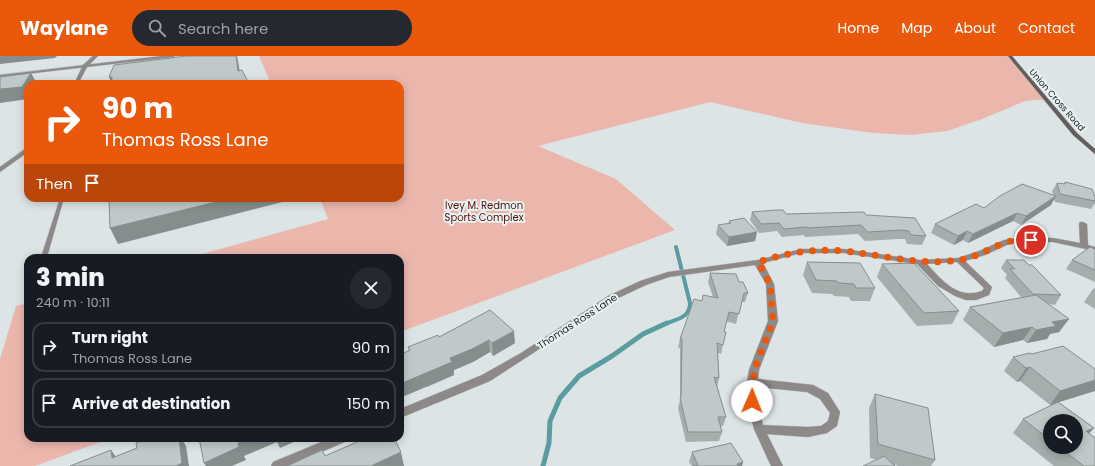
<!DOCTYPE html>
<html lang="en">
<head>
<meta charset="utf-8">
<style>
	:root { --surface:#171b24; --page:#242831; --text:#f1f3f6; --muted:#9ea1a6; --line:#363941; --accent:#ea580c }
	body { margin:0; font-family:Poppins,sans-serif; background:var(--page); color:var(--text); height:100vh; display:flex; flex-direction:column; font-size:15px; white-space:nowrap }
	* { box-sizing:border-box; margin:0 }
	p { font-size:13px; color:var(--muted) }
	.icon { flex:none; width:22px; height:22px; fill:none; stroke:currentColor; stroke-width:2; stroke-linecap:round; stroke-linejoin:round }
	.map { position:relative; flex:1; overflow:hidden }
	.panel { position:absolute; left:24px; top:198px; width:380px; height:188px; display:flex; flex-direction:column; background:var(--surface); border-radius:12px; box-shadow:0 2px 10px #0003 }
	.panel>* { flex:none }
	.guide { position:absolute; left:24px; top:24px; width:380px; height:122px; border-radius:12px; box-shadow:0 2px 10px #0003; background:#ea580c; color:#fff; overflow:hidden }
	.buttons { position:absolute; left:1043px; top:358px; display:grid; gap:8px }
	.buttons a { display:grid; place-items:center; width:40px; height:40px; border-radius:50%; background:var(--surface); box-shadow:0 2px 10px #0003; font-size:20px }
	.pin { position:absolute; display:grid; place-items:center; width:34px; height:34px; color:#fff; margin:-17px; border:2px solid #fff; border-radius:50%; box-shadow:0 1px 4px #0007 }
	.me { position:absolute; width:44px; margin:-22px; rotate:1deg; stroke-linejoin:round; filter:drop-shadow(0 0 3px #0008) }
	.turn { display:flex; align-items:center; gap:14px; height:84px; padding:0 12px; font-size:18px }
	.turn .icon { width:52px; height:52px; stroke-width:2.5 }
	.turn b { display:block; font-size:28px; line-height:34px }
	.then { display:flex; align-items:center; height:38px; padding:0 12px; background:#0003; gap:8px; font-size:15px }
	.round { display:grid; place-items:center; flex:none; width:42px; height:42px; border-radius:21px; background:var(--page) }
	.overview { display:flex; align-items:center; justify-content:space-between; height:68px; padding:0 12px }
	h1 { font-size:24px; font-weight:800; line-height:30px }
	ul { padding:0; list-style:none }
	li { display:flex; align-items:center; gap:12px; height:50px; margin:0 8px 6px; padding:0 4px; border:2px solid var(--line); border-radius:12px }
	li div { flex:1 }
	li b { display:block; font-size:15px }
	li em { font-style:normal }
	header { display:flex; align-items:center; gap:24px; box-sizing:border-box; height:56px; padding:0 20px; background:var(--accent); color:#fff }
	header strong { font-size:19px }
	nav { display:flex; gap:22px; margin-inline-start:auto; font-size:14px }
	.search { width:280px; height:36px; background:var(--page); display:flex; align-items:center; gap:10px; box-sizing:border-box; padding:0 14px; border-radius:22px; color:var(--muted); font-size:15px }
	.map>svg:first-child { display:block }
</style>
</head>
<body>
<header>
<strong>Waylane</strong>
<div class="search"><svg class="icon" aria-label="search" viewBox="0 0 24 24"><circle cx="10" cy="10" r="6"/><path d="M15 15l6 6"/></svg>Search here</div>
<nav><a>Home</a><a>Map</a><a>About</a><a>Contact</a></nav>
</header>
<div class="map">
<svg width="1095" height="410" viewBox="0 0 1095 410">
	<rect width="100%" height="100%" fill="#dce4e5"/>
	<g fill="#ebb7ad">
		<path d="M259,0H1010L1047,44H1037L1025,45L982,63L947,75L910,79L873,77L802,67L710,46L538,90L616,123L675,174L400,276V202H188L328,163L320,142H400V28H271Z"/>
		<path d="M28,247V382H111L35,410H0V303L16,250Z"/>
	</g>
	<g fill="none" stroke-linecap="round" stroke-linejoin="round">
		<path stroke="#5b9ca1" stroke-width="4" d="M665,268C677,263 690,262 690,247L676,191"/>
		<path stroke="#5b9ca1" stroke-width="5" d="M543,410L549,387L550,365L560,342L579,320L612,300L643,278L667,267"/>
		<g stroke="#bac1c2" stroke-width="0.5">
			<path id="service" d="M60,142H64L48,198L45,200L43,199L42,198Z"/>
		</g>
		<g stroke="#bac1c2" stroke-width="1">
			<g id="minor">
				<path d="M93,0H98L87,11L78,28H74L83,9Z"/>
				<path d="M28,91V96L0,116V111Z"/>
				<path d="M1080,166H1083L1087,168L1088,189L1095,191V195L1053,186H1021L1009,188L985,199L965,205L992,231L989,239L976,244H966L955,240L938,230L917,208L844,197H801L763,207L774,228L778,265L759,314L758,323L813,329L828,337L840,356L837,370L827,377L808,381L767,378L783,410H771L754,373L747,345L748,328L747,326L749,314L768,265L766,228L755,209L669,221L646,229L614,244L527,301L490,325L400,362V353L482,319L521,297L608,240L640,225L668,216L758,204L801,193H844L920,204L958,202L979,195L1004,184L1021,182H1053L1080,187L1079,168ZM957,206L984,232L982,235C957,244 942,224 927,208ZM758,331L807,336L820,343L830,357L828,365L821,370L808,371L763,369L757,345Z"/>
				<path d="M331,382H349L347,385L289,410H271L273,406Z"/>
			</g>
		</g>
		<g stroke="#bac1c2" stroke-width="1">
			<path id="tertiary" d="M162,0H175L173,1L0,21V19Z"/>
		</g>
		<g stroke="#bac1c2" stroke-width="1">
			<path id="secondary" d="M1008,0H1012L1077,77L1095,93V98L1073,79Z"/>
		</g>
		<use href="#service" fill="#8c8988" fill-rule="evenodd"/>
		<use href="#minor" fill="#8c8988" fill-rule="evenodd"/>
		<use href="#tertiary" fill="#8c8988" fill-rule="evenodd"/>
		<use href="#secondary" fill="#635e5d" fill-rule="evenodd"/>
	</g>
	<g fill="#a5adad" fill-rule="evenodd">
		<path d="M1065,126L1095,141V147L1091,153L1055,146L1054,143L1051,149L1021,169L1013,165L968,187L963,184L954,189L931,177L935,168L984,152L1054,140L1052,135L1057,127L1064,128Z"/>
		<path d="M752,156L786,158L866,159L926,180L922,189L907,188L905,183H898L865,185L858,178L805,181L804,179L782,181L777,175L759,177L750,164Z"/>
		<path d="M729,165L757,176L755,185L727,190L716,178L718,169L728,168Z"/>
		<path d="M1095,193V226L1066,213L1072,204Z"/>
		<path d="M1006,204L1029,209L1061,239L1055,249L1048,248L1069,263L1059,276L1050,278L1047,283L1027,287L1023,284L994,291L963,264L970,251L1022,242L1005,222L1007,219L1001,212Z"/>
		<path d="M807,206L875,232L870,245H851L849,241L834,240L832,238L812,237L803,219Z"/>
		<path d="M882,208L959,255L952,268L917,270L877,221Z"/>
		<path d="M710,217L739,226L748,237L745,246H741L736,268L726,265L724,276L723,289L721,298L718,297L719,322L717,331L726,361L723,370H720L722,376L719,385L686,386L678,352L680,344V292H678L680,283L702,245L713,241L708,226Z"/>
		<path d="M1095,232V253L1084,246L1093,233Z"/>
		<path d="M490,254L515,287L493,300L490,296L473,306L454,314V319L427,331L409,295L408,291L439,281Z"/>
		<path d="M1032,298L1095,313L1050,349L1020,325L1017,326L1004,315L1013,301Z"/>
		<path d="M875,338L935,404L931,410H899L870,402L869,352Z"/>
		<path d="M1058,346L1094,372L1089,377L1095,382V410H1054L1013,377L1023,363ZM1050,365H1076V391H1050Z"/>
		<path d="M692,396L743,406L742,410H692L689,406Z"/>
	</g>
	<g fill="#868d8d">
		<path d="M13,0H57L55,2L0,8V1Z"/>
		<path d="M236,0H237L238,5L242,27L238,15Z"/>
		<path d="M31,17L37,28H28V43L0,47V33Z"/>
		<path d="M109,21H112V28Z"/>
		<path d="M1056,140L1051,149L1021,169L1026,160Z"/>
		<path d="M232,142H298L118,188L110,172Z"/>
		<path d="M1017,157L1013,165L968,187L973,178Z"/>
		<path d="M967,175L963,184L954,189L958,180Z"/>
		<path d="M757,176L755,185L727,190L729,181Z"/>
		<path d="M1069,263L1059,276L1050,278L1047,283L1027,287L1036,274L1052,266Z"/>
		<path d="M1032,271L1023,284L994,291L1003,277Z"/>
		<path d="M514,275L515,287L493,300L492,287Z"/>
		<path d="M489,284L490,296L473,306L454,314V319L400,342V328L450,302Z"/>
		<path d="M1030,311L1020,325L1017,326L1026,312Z"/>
		<path d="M1095,324V335L1050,349L1060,335Z"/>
		<path d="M1094,372L1082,385L1086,375Z"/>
		<path d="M179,382H181L186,390L189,410H176Z"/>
		<path d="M251,382H303L280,392L277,386L244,400L246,404L232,410H206L204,407L238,387Z"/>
		<path d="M111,394L121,408L112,402Z"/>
		<path d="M401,396L404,410H371Z"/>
		<path d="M743,406L742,410H736L737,408Z"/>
	</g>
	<g fill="#c0c9c9" stroke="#868d8d">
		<path d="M0,0H13L0,1Z"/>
		<path d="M186,0H236L238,15L242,14L249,28H112V21H109L114,9Z"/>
		<path d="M31,17L22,31L0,33V21Z"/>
		<path d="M1065,126L1092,133L1095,141V145L1060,138L1057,127L1065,128Z"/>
		<path d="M1022,128L1056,140L1026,160L1017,157L973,178L967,175L958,180L935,168L976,148L984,152L1000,140Z"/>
		<path d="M109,142H232L110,172Z"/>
		<path d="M776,154H783L786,158L864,156L866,159L915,162L926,180L911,179L909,175L902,174L868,176L861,169L808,172L806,171L784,173L779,167L761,168L752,156Z"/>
		<path d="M744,162L757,176L729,181L718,169L731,167L729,165Z"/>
		<path d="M1090,191L1095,193V214L1072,204Z"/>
		<path d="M1006,204H1024L1029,209H1032L1061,239L1033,238L1010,213H1015Z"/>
		<path d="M807,206L860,207L875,232H856L854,228L839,227L837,225L816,224Z"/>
		<path d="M914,207L959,255L924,257L882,208Z"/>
		<path d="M710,217L736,218L739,226H743L748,237H744L739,258L729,256L724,276H726L723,289L717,287L719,322L714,321L726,361H718L722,376H688L680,342H681L682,283H680L694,243L702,245L703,239L718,242Z"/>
		<path d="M1036,239L1069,263L1052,266L1056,270L1036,274L1032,271L1003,277L970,251Z"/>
		<path d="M490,254L514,275L492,287L489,284L472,293L450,302L452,306L400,328V299L410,294L408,291L438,279L439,281Z"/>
		<path d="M1063,290L1095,313V324L1060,335L1030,311L1026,312L1013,301L1030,297L1032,298Z"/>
		<path d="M875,338L928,352L935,404L878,388Z"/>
		<path d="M1058,346L1094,372L1086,375L1095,382V410H1084L1059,391H1076V365H1050V384L1023,363Z"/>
		<path d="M148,382H162V383L164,382H179L182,407L176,410H70L111,394L112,402L137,392L136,387Z"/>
		<path d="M199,382H251L238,387L239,391L204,407Z"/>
		<path d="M355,382H394L401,396L371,410H287L322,394L325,400L357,386Z"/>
		<path d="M731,387L743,406L737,408L738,410H693L698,409L692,396Z"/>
		<path d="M884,400L895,410H863Z"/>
	</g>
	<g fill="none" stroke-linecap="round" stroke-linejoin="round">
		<path stroke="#ea580c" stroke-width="7" stroke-dasharray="0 12.6" d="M752,345L754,314L773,265L770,228L758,206C786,197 814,192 844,195C883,199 920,210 959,204C976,202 991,191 1007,186C1015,184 1023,184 1031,184"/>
	</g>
	<g text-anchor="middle" stroke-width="4" stroke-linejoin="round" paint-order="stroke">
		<g font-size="9" fill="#202323" stroke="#e9f2f2">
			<text transform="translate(1057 44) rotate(49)" y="3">Union Cross Road</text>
		</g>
		<g font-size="10" fill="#501007" stroke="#e9f2f2">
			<text x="484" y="153">Ivey M. Redmon<tspan x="484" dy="12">Sports Complex</tspan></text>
		</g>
		<g font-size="10" fill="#202323" stroke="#e9f2f2">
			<text transform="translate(577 265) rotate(-33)" y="4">Thomas Ross Lane</text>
		</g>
	</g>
</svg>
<div class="buttons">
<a><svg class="icon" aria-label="search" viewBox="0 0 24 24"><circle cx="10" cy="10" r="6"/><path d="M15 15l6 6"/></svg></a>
</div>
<div class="pin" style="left:1031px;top:184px;background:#d93025"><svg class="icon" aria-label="arrive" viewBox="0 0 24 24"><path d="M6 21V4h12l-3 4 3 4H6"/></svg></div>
<svg class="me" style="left:752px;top:345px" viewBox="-20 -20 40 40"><circle r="19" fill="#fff"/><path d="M0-13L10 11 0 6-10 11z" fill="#ea580c"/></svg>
<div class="guide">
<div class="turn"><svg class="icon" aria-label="right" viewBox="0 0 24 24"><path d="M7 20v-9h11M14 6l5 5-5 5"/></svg><div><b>90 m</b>Thomas Ross Lane</div></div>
<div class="then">Then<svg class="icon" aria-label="arrive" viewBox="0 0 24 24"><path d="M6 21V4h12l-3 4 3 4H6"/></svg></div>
</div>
<section class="panel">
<div class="overview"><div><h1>3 min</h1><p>240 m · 10:11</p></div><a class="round"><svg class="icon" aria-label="close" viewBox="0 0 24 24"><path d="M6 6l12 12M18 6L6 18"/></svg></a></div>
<ul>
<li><svg class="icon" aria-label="right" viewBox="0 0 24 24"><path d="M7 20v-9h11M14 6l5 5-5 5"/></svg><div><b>Turn right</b><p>Thomas Ross Lane</p></div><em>90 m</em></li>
<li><svg class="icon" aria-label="arrive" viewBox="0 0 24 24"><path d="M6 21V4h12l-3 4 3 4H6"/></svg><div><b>Arrive at destination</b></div><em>150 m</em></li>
</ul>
</section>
</div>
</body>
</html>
